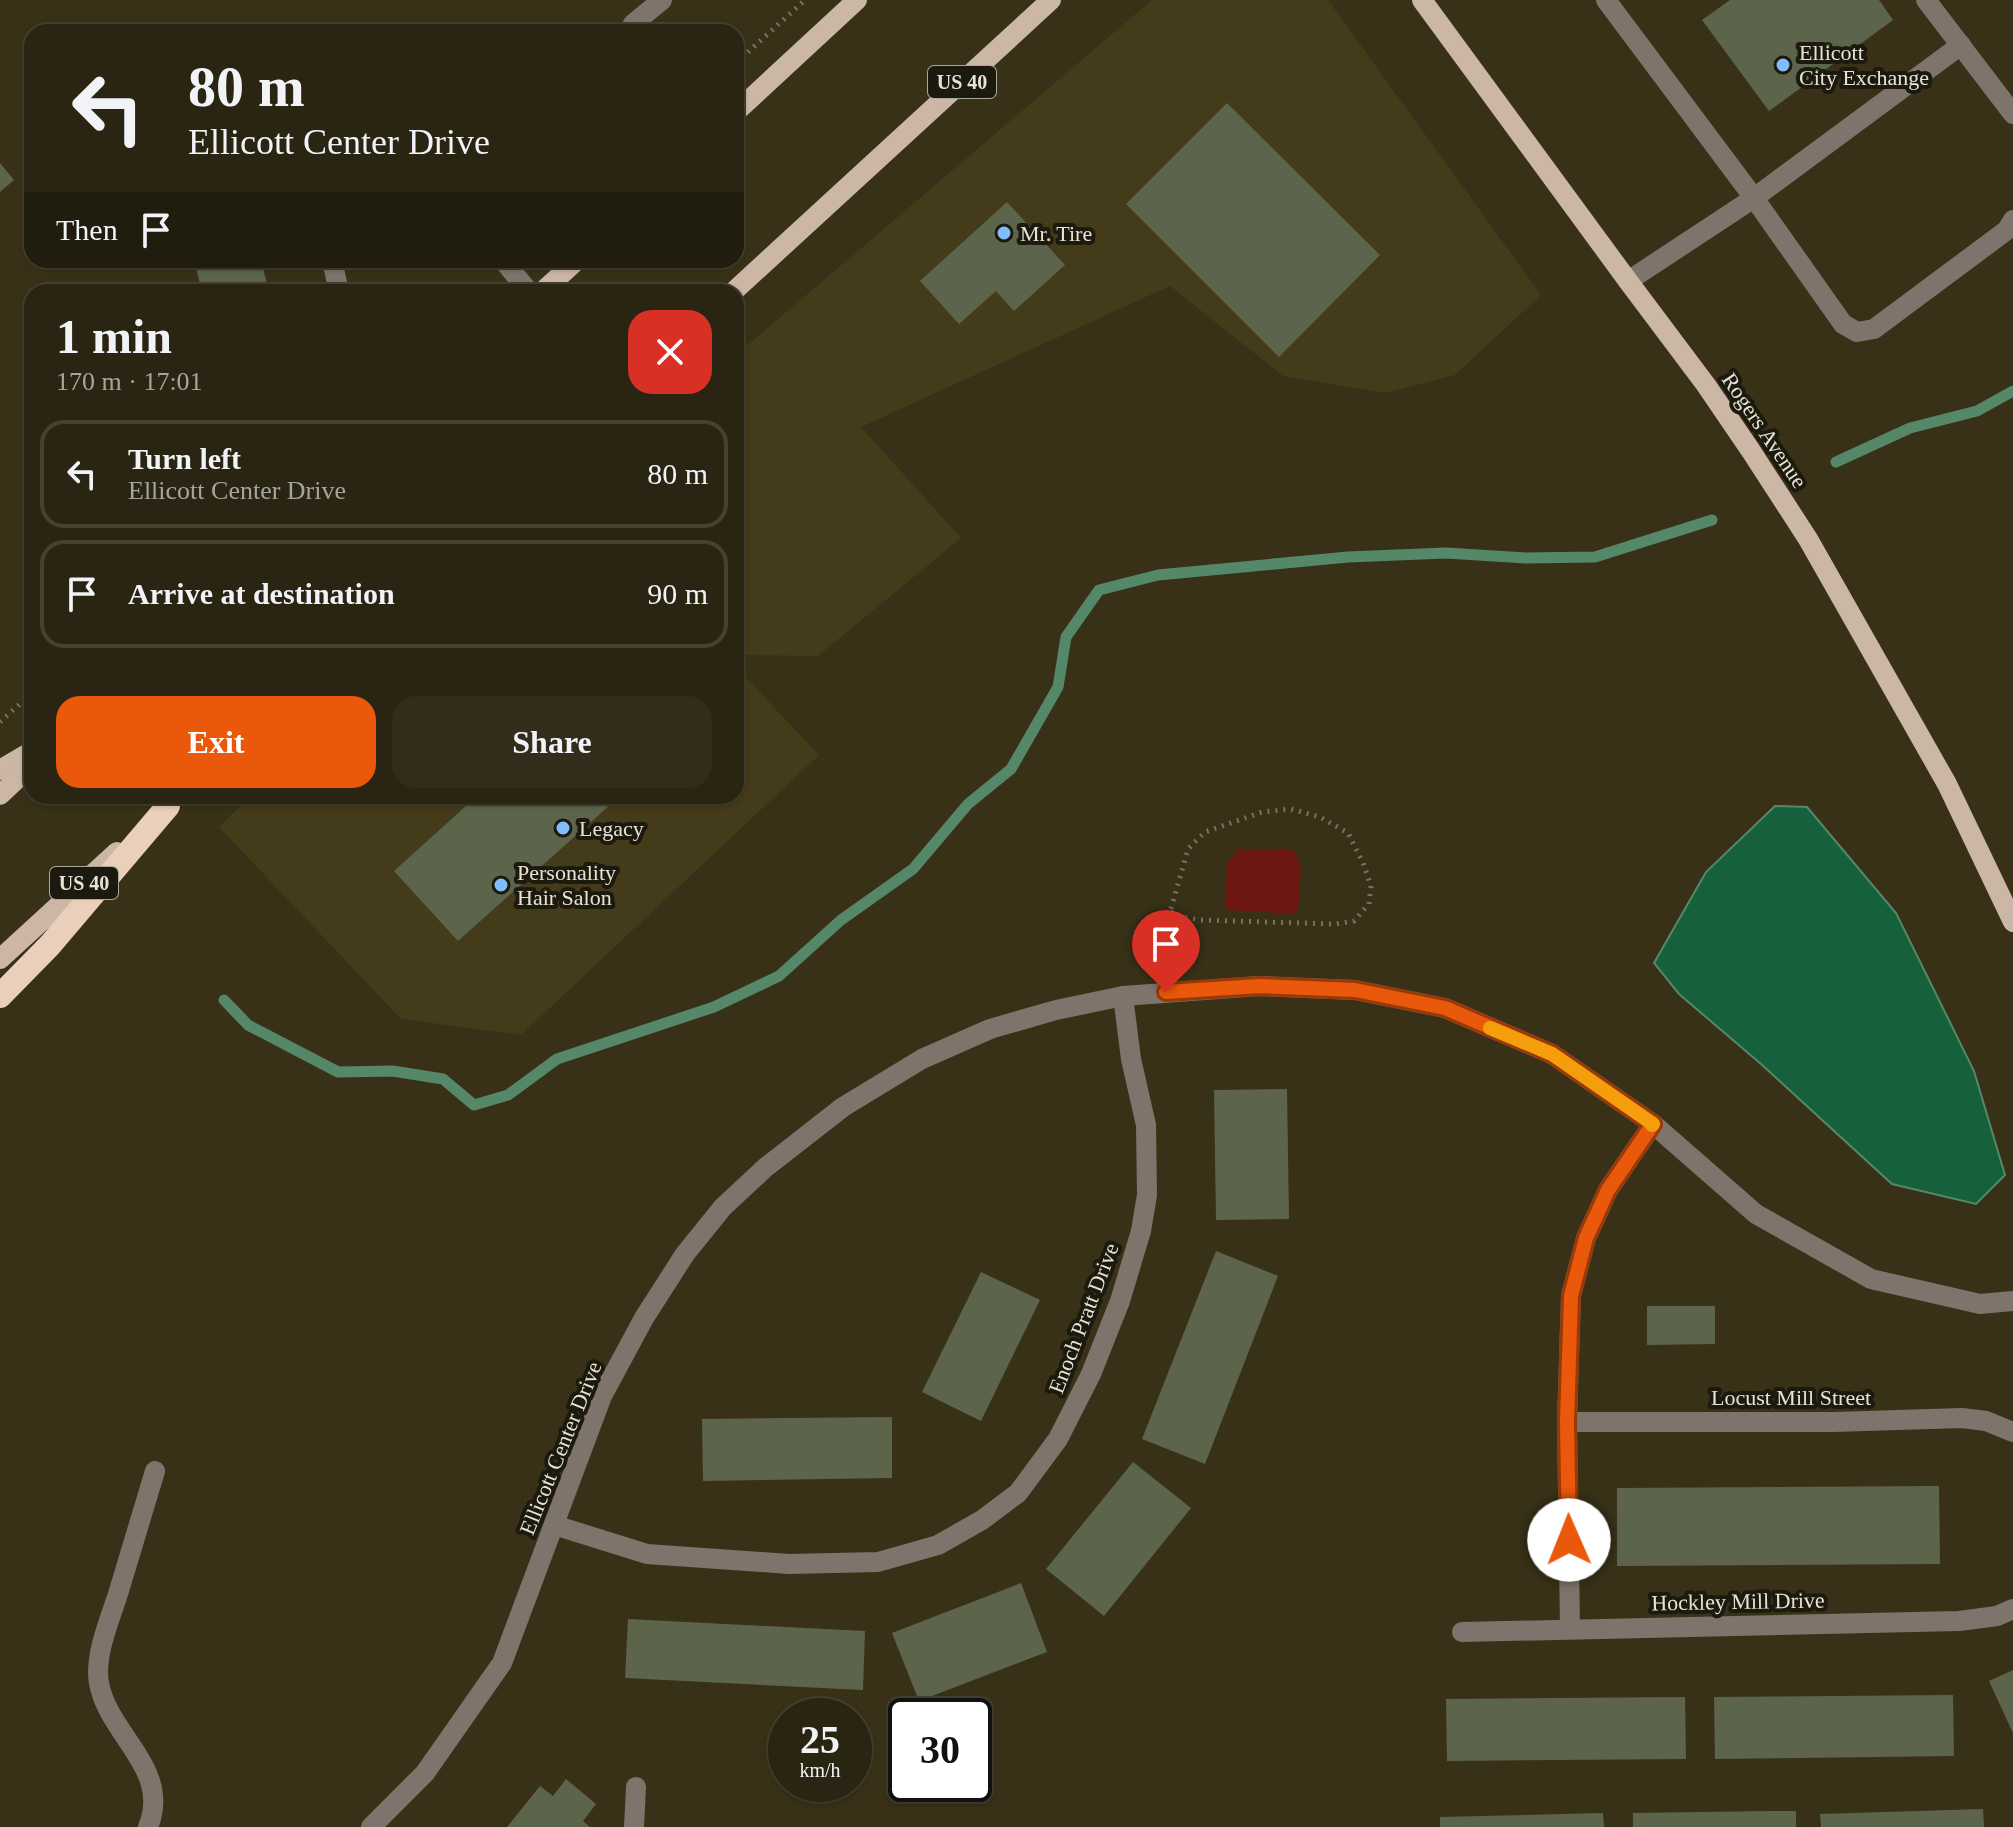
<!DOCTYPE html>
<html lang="en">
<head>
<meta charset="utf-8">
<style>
	:root { --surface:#2a2512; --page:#322d1b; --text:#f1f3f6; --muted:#a5a59f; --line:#464232; --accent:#ea580c }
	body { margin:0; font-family:Georgia,serif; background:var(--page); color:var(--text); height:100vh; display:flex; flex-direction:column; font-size:30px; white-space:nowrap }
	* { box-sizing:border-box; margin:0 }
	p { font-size:26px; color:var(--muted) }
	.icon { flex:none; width:44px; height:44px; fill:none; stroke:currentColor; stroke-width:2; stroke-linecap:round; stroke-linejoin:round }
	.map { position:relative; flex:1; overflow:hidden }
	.side { position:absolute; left:24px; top:284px; width:720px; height:520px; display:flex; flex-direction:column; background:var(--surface); border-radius:24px; box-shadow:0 2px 6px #0004,0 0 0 2px var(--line) }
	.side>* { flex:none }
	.guide { position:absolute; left:24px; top:24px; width:720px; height:244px; border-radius:24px; box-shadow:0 2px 6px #0004,0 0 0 2px var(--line); background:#2a2512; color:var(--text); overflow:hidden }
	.speed { position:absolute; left:768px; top:1698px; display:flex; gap:16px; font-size:40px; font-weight:700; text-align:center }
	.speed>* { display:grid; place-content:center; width:104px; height:104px; border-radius:50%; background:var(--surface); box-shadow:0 2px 6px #0004,0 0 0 2px var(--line); line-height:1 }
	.speed small { font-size:20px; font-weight:400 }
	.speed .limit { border:4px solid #111; border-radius:12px; background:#fff; color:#111 }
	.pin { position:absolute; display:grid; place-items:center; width:68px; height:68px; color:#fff; margin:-82px -34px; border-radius:50% 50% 50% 0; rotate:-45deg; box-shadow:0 0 8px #0007 }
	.pin .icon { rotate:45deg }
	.me { position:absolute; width:88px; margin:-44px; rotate:359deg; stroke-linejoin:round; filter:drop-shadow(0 0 6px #0008) }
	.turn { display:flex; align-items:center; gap:28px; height:168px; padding:0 32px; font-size:36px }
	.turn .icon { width:104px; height:104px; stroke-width:2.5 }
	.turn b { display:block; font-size:56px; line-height:68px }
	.then { display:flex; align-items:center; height:76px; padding:0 32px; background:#0003; gap:16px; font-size:30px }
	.round { display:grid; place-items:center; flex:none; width:84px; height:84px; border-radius:24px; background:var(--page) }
	.head { display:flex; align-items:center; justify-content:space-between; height:136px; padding:0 32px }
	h1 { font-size:48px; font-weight:700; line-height:60px }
	.cta { display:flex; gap:16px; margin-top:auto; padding:16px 32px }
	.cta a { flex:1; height:92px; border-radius:24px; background:var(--accent); color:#fff; font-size:32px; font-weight:700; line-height:92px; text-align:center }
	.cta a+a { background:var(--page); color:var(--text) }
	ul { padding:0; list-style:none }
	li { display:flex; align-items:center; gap:24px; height:108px; margin:0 16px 12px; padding:0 16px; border:4px solid var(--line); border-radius:24px }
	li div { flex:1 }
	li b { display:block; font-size:30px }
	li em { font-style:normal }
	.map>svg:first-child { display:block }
</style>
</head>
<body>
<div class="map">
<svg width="2013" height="1827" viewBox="0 0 2013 1827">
	<rect width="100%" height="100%" fill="#383118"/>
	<g fill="#443b1a">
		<path d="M1152,0H1328L1541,295L1455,375L1385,393L1283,376L1170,286L861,427L961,538L818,656L736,655V355Z"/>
		<path d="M736,667L819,755L521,1035L401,1019L219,827L251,796H736Z"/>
	</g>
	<path fill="#6d1911" d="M1239,849L1293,850L1301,865L1298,914L1225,910L1227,864Z"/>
	<path fill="#16613b" stroke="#558869" stroke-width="2" d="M1775,806L1807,807L1896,913L1974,1071L2005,1175L1976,1204L1892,1184L1761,1064L1679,994L1654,963L1706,872Z"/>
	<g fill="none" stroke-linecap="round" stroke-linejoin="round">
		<g stroke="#558869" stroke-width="11">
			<path d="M1836,462L1910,428L1977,411L2013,391"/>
			<path d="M224,1000L248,1025L338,1072L393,1071L443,1079L474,1105L508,1095L557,1059L714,1007L779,976L841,920L913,869L968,804L1011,769L1058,687L1066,637L1099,590L1158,575L1348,557L1446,553L1526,558L1595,557L1712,520"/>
		</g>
	</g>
	<g fill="#5c654c">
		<path d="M1730,0H1879L1893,20L1769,111L1702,20Z"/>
		<path d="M1227,103L1380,255L1279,357L1126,204Z"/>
		<path d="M0,163L14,180L0,192Z"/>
		<path d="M1007,202L1065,265L1014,311L996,291L959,324L920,281Z"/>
		<path d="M194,260H261L269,292H202Z"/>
		<path d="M477,796H620L458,941L394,871Z"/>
		<path d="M1287,1089L1289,1219L1216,1220L1214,1090Z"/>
		<path d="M1216,1251L1278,1276L1205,1464L1142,1439Z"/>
		<path d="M981,1272L1040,1300L981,1421L922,1392Z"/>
		<path d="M1647,1306H1715V1344L1647,1345Z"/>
		<path d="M892,1417V1478L703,1481L702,1419Z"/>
		<path d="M1133,1462L1191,1508L1104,1616L1046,1569Z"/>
		<path d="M1939,1486L1940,1564L1617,1566V1488Z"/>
		<path d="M1021,1583L1047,1652L919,1701L892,1633Z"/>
		<path d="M628,1619L865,1631L863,1690L625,1678Z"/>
		<path d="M2013,1670V1733L1989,1681Z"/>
		<path d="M1953,1695L1954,1756L1715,1759L1714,1697Z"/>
		<path d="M1685,1697L1686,1759L1447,1761L1446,1699Z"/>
		<path d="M566,1779L596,1804L583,1821L590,1827H507L540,1786L553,1796Z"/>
		<path d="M1983,1809L1984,1827H1821L1820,1814Z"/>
		<path d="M1769,1811H1796V1827H1633V1813Z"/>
		<path d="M1603,1813L1604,1827H1440V1817Z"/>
	</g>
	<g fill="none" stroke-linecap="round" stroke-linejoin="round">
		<g stroke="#78725d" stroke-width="5" stroke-dasharray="2 6" stroke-linecap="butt">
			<path d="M736,63L805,0"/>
			<path d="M0,722L32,693"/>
			<path d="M1165,967L1164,937L1170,912L1182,917L1200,920L1335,924L1354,921L1369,904L1371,886L1363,863L1348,833L1320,817L1291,809L1262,812L1205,832L1188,849L1170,912"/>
		</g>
		<g stroke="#7f746c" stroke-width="20">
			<path d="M1606,0L1754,198L1843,324L1857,332L1874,329L2007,230L2013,220"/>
			<path d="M1926,0L2013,114"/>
			<path d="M629,32L633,24L662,0"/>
			<path d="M332,260L339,292"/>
			<path d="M503,260L529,292"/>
			<path d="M1628,281L1754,198L1961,45"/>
			<path d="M1567,1422H1833L1962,1418L1986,1421L2013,1432"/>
			<path d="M554,1525L647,1554L789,1564L878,1562L938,1545L982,1520L1018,1493L1058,1439L1091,1374L1120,1301L1141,1231L1147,1195L1146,1125L1131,1059L1123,996"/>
			<path d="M1570,1629L1567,1422L1571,1296L1586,1238L1608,1190L1653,1124"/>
			<path d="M1462,1632L1959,1621L1997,1616L2013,1609"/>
			<path d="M148,1827C172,1769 108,1735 99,1683C94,1656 110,1619 118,1594C130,1553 143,1512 155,1471"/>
			<path d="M371,1827L425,1773L502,1663L602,1396L644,1318L685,1254L723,1207L766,1167L843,1107L922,1059L990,1029L1056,1010L1123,996L1259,986L1355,990L1445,1008L1552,1054L1653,1124L1756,1214L1871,1279L1980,1304L2013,1301"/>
			<path d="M634,1827L636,1787"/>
		</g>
		<g stroke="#ccb6a5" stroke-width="20">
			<path d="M1422,0L1628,281L1706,385L1751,451L1808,539L1947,784L2013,922"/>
			<path d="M736,112L857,0"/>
			<path d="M542,292L577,260"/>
			<path d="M733,292L1051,0"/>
			<path d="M0,770L32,751"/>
			<path d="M0,795L32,765"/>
			<path d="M0,959L117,852"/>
		</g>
		<path stroke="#ead0bb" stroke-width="24" d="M0,996L50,945L168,806"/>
	</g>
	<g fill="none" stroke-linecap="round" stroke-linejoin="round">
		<g stroke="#983908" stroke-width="20">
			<path id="route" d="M1166,992L1259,986L1355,990L1445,1008L1552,1054L1653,1124L1608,1190L1586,1238L1571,1296L1567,1422L1569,1540"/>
		</g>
		<use href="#route" stroke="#ea580c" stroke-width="14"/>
		<path stroke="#f59e0b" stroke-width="14" d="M1490,1028L1552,1054L1653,1124L1652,1125"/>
	</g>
	<g fill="#82bcfa" stroke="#1c190e" stroke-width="3">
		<circle cx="1783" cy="65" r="8"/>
		<circle cx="1004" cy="233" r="8"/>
		<circle cx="563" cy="828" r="8"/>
		<circle cx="501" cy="885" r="8"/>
	</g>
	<g text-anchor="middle" stroke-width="8" stroke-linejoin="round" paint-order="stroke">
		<g fill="#1c190e" stroke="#aaa699" stroke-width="2">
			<rect x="928" y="66" width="68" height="32" rx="6"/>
			<rect x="50" y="867" width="68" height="32" rx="6"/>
		</g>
		<g font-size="20" font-weight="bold" fill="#e7e3d4">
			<text x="962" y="89">US 40</text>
			<text x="84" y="890">US 40</text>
		</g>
		<g font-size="22" fill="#e7e3d4" stroke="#1c190e" text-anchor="start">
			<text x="1799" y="60">Ellicott<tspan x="1799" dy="25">City Exchange</tspan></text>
			<text x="1020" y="241">Mr. Tire</text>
			<text x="579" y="836">Legacy</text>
			<text x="517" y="880">Personality<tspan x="517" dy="25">Hair Salon</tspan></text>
		</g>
		<g font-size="22" fill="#e7e3d4" stroke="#1c190e">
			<text transform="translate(1765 430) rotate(56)" y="8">Rogers Avenue</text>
			<text transform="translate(1083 1318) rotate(-69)" y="8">Enoch Pratt Drive</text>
			<text x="1791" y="1405">Locust Mill Street</text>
			<text transform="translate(560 1448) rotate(-68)" y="8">Ellicott Center Drive</text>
			<text transform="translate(1738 1601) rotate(-1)" y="8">Hockley Mill Drive</text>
		</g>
	</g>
</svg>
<div class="speed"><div>25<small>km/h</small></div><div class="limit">30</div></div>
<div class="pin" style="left:1166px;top:992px;background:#d93025"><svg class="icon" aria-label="arrive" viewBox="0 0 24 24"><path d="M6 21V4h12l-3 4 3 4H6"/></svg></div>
<svg class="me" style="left:1569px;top:1540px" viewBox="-20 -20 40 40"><circle r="19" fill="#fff"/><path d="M0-13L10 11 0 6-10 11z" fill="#ea580c"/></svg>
<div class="guide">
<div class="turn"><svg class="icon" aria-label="left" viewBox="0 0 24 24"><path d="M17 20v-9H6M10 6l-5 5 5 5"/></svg><div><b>80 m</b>Ellicott Center Drive</div></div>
<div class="then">Then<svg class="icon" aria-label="arrive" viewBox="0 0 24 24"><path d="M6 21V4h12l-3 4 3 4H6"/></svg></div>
</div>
<section class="side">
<div class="head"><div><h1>1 min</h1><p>170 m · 17:01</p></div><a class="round" style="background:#d93025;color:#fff"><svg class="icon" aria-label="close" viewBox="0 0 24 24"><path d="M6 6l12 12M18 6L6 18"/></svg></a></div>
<ul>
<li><svg class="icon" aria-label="left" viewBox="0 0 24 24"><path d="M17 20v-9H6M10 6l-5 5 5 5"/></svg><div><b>Turn left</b><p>Ellicott Center Drive</p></div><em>80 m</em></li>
<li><svg class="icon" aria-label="arrive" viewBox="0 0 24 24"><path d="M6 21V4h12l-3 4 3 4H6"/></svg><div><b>Arrive at destination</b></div><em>90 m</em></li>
</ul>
<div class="cta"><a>Exit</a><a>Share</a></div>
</section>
</div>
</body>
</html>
